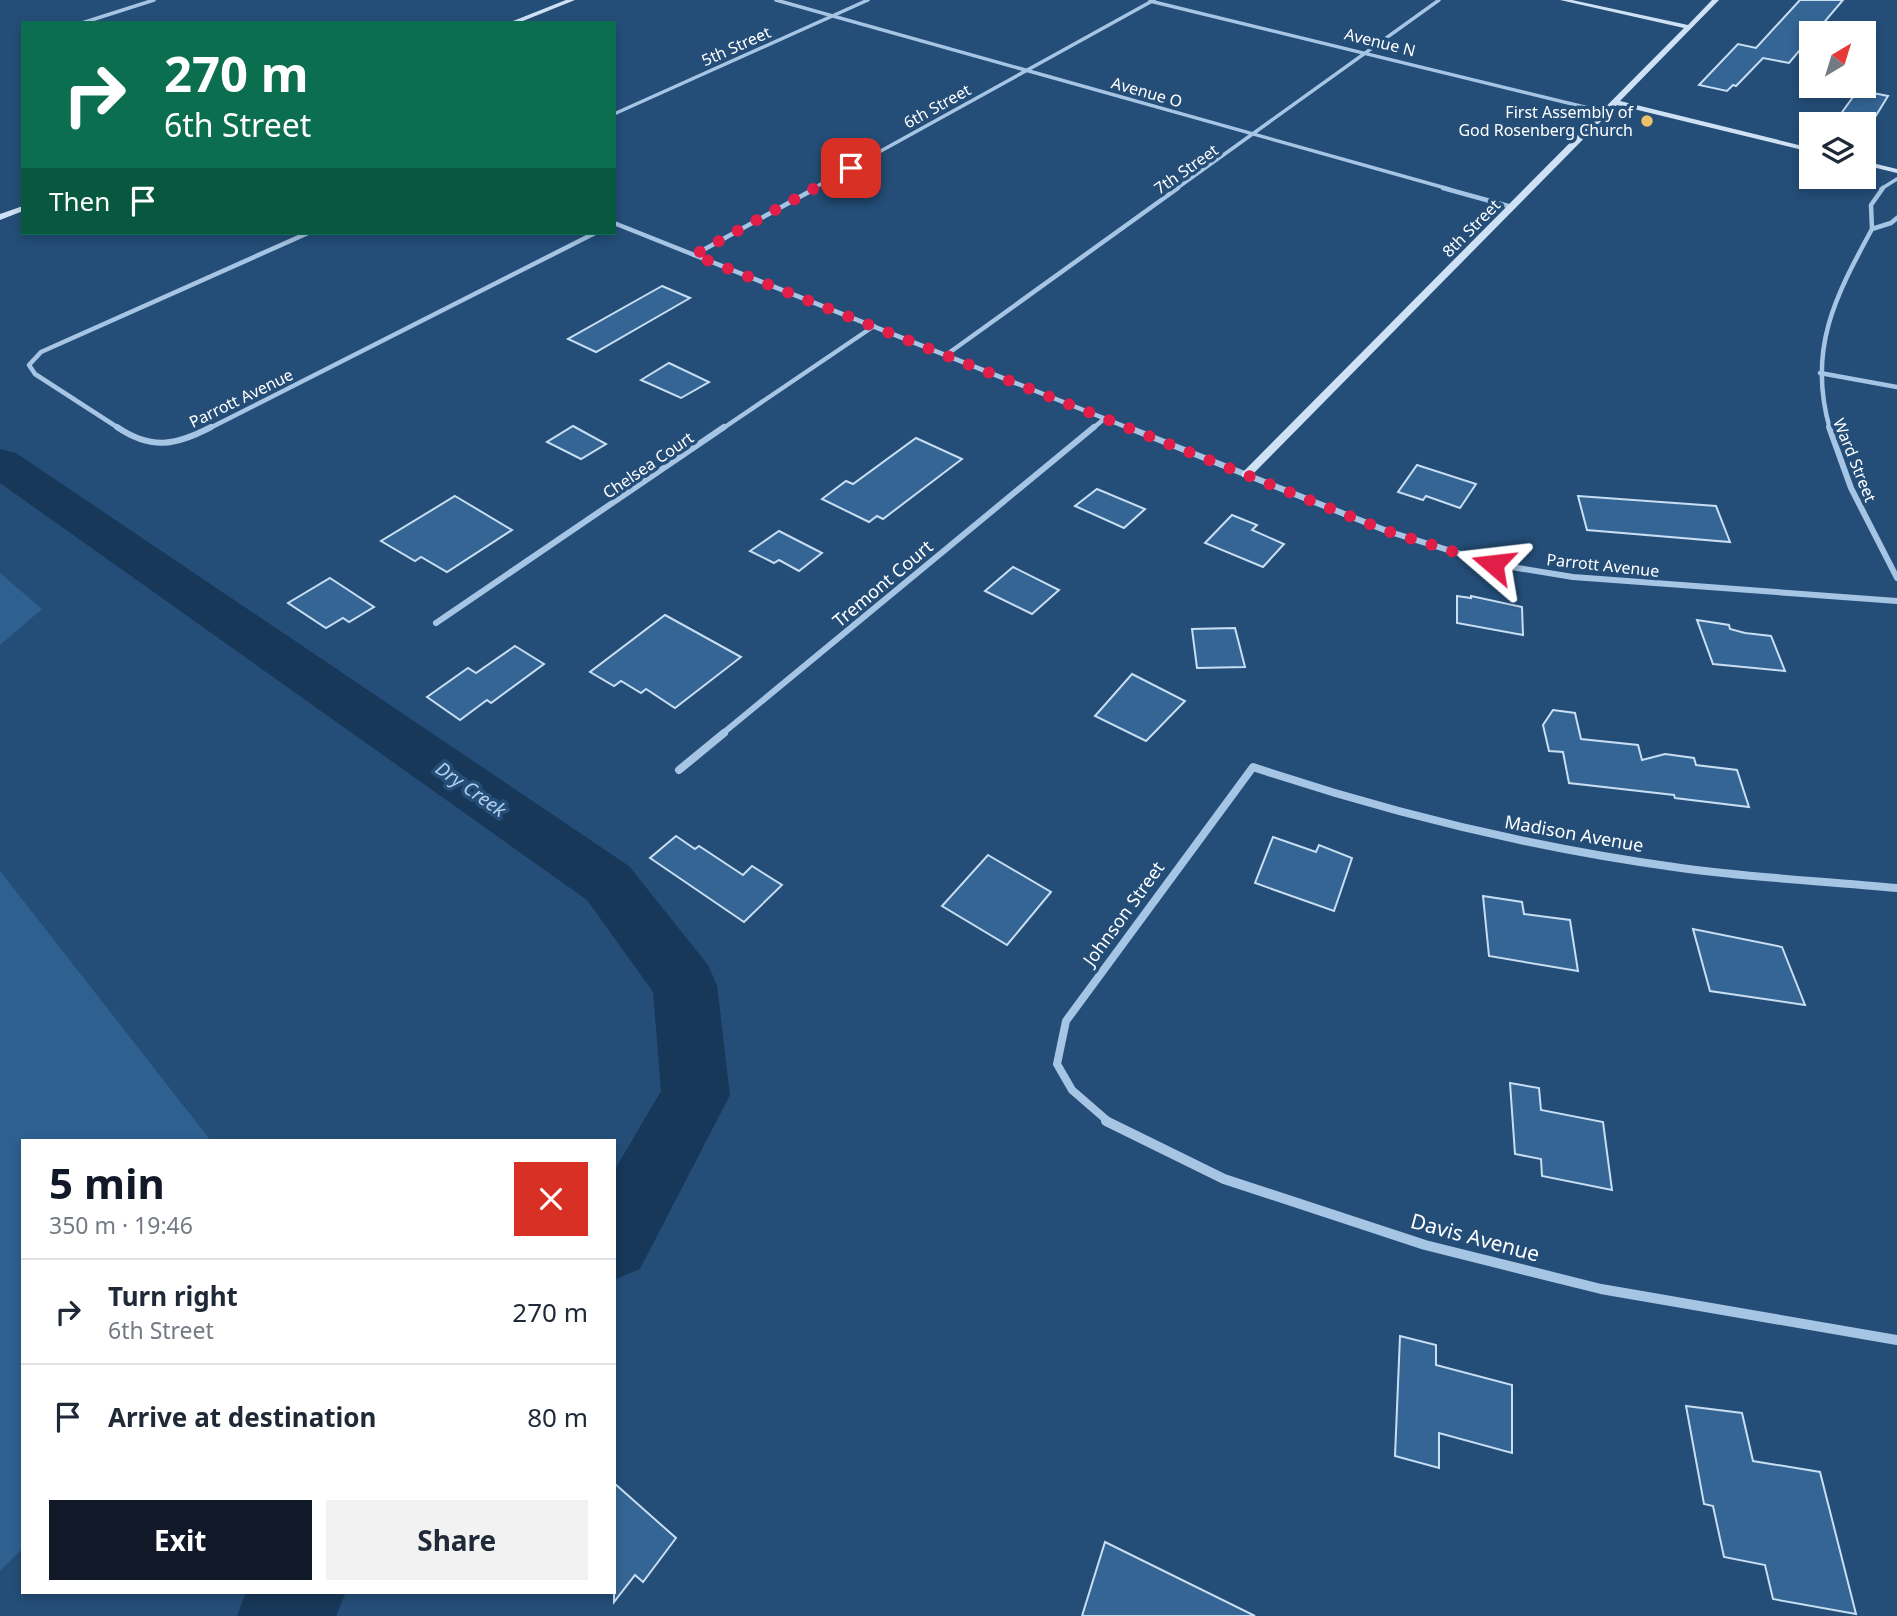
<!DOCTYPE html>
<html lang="en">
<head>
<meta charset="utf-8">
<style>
	:root { --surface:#fff; --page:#f2f2f3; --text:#1f2937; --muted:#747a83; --line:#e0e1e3; --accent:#111827 }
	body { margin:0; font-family:"Noto Sans",sans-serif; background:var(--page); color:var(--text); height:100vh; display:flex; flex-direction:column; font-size:26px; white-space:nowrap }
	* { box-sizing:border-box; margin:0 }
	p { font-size:23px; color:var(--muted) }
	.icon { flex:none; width:38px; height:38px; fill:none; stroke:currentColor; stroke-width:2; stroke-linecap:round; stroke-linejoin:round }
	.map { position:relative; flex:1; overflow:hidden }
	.drawer { position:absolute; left:21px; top:1139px; width:595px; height:455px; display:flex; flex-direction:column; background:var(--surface); border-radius:0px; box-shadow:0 4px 10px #0003 }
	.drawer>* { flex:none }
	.hud { position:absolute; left:21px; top:21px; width:595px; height:214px; border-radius:0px; box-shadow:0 4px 10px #0003; background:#0b6e4f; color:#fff; overflow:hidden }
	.needle { width:46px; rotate:38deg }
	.tools { position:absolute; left:1799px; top:21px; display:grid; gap:14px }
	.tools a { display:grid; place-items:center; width:77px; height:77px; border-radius:0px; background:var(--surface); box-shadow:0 4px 10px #0003; font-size:35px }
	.pin { position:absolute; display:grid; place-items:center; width:60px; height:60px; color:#fff; margin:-30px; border-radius:14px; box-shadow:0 4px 10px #0006 }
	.me { position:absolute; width:77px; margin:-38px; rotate:287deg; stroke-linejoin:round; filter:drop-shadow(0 0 5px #0008) }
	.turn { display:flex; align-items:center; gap:24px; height:147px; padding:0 28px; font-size:32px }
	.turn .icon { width:91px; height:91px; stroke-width:2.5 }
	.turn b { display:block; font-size:49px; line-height:60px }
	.then { display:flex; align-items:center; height:66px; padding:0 28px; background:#0003; gap:14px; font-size:26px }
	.round { display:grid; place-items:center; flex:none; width:74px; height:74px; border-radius:0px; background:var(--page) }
	.summary { display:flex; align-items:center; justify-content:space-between; height:119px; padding:0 28px }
	h1 { font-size:42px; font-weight:700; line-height:52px; color:var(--accent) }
	.primary-button { display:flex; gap:14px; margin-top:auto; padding:14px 28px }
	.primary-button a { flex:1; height:80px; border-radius:0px; background:var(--accent); color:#fff; font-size:28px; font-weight:700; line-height:80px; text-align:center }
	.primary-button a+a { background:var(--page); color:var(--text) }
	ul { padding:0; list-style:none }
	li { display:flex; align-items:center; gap:21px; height:105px; padding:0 28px; border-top:2px solid var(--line) }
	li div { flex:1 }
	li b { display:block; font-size:26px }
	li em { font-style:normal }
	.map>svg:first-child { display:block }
</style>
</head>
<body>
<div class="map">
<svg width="1897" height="1616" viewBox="0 0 1897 1616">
	<rect width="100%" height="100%" fill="#244e78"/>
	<g fill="#2e6090">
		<path d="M0,573L42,609L0,645Z"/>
		<path d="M0,871L211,1141H23V1548L0,1571Z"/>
	</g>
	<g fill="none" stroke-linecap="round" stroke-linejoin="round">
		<g fill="#183859" fill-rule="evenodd">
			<path d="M0,449L16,453L629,866L708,965L717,985L730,1095L640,1269L614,1280V1171L661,1091L653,992L587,900L0,483Z"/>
			<path d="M246,1592H346L336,1616H237Z"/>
		</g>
	</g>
	<g fill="#346595" stroke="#c8def3" stroke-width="2">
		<path d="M1800,0H1843L1815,33H1811V37L1789,63L1763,58L1736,86L1733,85L1727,91L1699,85L1738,44L1756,48Z"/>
		<path d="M1858,90L1888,96L1872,122L1840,115Z"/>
		<path d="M662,286L690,298L596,352L568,339Z"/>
		<path d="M669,363L709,382L681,398L641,380Z"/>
		<path d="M573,426L606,444L581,459L547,442Z"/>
		<path d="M916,438L962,459L883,519L877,516L869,522L822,499L846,481L853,484Z"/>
		<path d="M1417,465L1476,484L1460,508L1426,496L1423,500L1398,492Z"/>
		<path d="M1097,489L1145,509L1124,528L1075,506Z"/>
		<path d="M455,496L512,530L447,572L421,557L415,561L381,541Z"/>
		<path d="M1578,496L1716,506L1730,542L1587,530Z"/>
		<path d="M1232,515L1257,525L1252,530L1284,544L1263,567L1205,543Z"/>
		<path d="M779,531L822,553L799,571L779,560L774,563L750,551Z"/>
		<path d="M1013,567L1059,590L1032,614L985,591Z"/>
		<path d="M330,578L374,607L349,622L343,618L326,628L288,603Z"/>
		<path d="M1457,596L1471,598V596L1522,607L1523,635L1457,623Z"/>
		<path d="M665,615L741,657L675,708L646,689L641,693L621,681L614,686L590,672Z"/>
		<path d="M1697,620L1729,625L1730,629L1745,633L1771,636L1785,671L1713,664Z"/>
		<path d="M1235,628L1245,667L1197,668L1192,629Z"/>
		<path d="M515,646L544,664L491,703L487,700L460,720L427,697L468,668L476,673Z"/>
		<path d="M1132,674L1185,701L1146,741L1095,716Z"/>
		<path d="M1553,710L1575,713L1581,739L1638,745L1642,760L1665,754L1694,758L1696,765L1737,770L1749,807L1675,798L1674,795L1569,783L1563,752L1549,751L1543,725Z"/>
		<path d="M676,836L695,849L699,846L743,875L752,866L782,885L744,922L650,858Z"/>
		<path d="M1273,837L1316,852L1319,845L1352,858L1334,911L1255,883Z"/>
		<path d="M988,855L1051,892L1007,945L942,906Z"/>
		<path d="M1483,896L1522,902L1524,914L1570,920L1578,971L1489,956Z"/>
		<path d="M1693,929L1782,947L1805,1005L1710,991Z"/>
		<path d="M1510,1083L1539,1088L1541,1110L1603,1122L1612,1190L1542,1176L1541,1159L1515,1154Z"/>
		<path d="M1400,1336L1436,1345V1365L1512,1385V1453L1439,1433V1468L1395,1456Z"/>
		<path d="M1686,1406L1742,1413L1753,1461L1820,1472L1856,1614L1773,1599L1765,1565L1724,1557L1713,1506L1704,1504Z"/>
		<path d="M614,1483L676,1538L643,1582L635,1575L614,1602Z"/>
		<path d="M1105,1542L1255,1616H1082Z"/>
	</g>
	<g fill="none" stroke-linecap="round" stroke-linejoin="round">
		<g stroke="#a6c5e4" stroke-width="3.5">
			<path d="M776,0L1449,189"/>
			<path d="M1150,1L1605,112"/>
			<path d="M82,23L154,0"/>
			<path d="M614,114L868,0"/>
			<path d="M812,189L1154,0"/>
			<path d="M1176,189L1439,0"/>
			<path d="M1881,189L1897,179"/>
		</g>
		<g stroke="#a6c5e4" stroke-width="4.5">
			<path d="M1443,188L1512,207"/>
			<path d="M614,223L1131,429"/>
			<path d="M1872,229L1871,205L1883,188"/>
			<path d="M694,255L816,188"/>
			<path d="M946,355L1178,188"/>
			<path d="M1820,373L1897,387"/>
			<path d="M120,429L35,374L29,365L41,352L308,233"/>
			<path d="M208,429L595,233"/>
			<path d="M722,429L874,326"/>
			<path d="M1092,429L1104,419"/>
			<path d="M1830,429C1807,350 1835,297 1872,229L1891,223L1897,218"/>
		</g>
		<g stroke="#a6c5e4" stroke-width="6">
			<path d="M117,427C151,450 175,446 211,427"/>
			<path d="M1127,427L1387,531L1493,564L1573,577L1897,601"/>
			<path d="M1829,427L1851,488L1897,578"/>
			<path d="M436,623L724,427"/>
			<path d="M722,734L1094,427"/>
		</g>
		<g stroke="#a6c5e4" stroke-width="8">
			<path d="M679,770L724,733"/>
			<path d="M1110,1123L1072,1090L1057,1064L1066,1021L1253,767C1393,814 1534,848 1681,868C1752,878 1825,881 1897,888"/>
		</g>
		<path stroke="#a6c5e4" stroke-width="10" d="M1106,1121L1224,1179L1425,1245L1601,1289L1897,1340"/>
		<g fill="#cfe1f4" fill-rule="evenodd">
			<path d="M566,0H575L518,23H508Z"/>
			<path d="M1560,0H1572L1688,25L1712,0H1719L1620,101L1811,148V152L1617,105L1250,477H1242V473L1684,28Z"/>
			<path d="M1864,161L1897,169V173L1864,165Z"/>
			<path d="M23,206V211L0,220V214Z"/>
		</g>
	</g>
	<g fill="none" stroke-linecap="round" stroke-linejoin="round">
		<path stroke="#e11d48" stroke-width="12" stroke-dasharray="0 21.6" d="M851,168L694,255L1387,531L1493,564"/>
	</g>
	<circle fill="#eec06a" stroke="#244e78" stroke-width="2.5" cx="1647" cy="121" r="7"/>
	<g text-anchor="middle" stroke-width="7" stroke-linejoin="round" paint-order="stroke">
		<g font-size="16" fill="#fff" stroke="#244e78">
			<text transform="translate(1380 42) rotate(14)" y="6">Avenue N</text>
			<text transform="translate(736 46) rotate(-24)" y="6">5th Street</text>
			<text transform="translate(1147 92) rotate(16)" y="6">Avenue O</text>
			<text transform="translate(937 106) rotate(-29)" y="6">6th Street</text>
			<text transform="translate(1186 169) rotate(-35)" y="6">7th Street</text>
			<text transform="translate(1471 228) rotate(-45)" y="6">8th Street</text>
			<text transform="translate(241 398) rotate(-26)" y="6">Parrott Avenue</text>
			<text transform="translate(1855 460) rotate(68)" y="6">Ward Street</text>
			<text transform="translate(648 465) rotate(-34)" y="6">Chelsea Court</text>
			<text transform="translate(1603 565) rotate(6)" y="6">Parrott Avenue</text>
		</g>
		<g font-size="16" fill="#fff" stroke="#244e78" text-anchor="end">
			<text x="1633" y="118">First Assembly of<tspan x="1633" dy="18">God Rosenberg Church</tspan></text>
		</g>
		<g font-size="18" fill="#fff" stroke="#244e78">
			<text transform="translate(883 584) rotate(-40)" y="6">Tremont Court</text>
			<text transform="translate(1574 834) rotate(10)" y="6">Madison Avenue</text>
			<text transform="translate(1124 914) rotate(-54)" y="6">Johnson Street</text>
		</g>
		<g font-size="19" font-style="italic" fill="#b1cfec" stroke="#244e78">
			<text transform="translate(471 789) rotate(35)" y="7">Dry Creek</text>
		</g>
		<g font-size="21" fill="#fff" stroke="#244e78">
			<text transform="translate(1475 1238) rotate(15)" y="7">Davis Avenue</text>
		</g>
	</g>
</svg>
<div class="tools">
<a><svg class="needle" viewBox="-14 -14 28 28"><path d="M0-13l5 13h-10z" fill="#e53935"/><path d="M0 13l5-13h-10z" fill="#747a83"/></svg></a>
<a><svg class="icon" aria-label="layers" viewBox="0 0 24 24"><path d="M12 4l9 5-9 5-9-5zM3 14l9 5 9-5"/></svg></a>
</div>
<div class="pin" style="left:851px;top:168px;background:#d93025"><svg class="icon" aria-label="arrive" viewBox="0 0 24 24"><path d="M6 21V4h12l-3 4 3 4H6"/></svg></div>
<svg class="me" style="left:1493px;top:564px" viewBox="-20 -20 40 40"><path d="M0-17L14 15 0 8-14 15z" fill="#e11d48" stroke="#fff" stroke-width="4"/></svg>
<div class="hud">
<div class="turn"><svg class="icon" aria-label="right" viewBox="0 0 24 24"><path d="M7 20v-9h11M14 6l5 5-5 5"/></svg><div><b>270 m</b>6th Street</div></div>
<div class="then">Then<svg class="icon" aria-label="arrive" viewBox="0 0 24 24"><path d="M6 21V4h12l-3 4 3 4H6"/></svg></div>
</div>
<section class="drawer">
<div class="summary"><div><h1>5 min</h1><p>350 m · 19:46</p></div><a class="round" style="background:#d93025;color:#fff"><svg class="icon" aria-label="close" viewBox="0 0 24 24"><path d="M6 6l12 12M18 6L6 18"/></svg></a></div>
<ul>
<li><svg class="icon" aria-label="right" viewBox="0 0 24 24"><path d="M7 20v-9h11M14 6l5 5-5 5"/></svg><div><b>Turn right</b><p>6th Street</p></div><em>270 m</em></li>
<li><svg class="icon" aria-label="arrive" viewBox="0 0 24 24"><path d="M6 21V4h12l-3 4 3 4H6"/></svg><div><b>Arrive at destination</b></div><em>80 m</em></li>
</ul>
<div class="primary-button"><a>Exit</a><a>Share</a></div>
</section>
</div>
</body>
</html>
